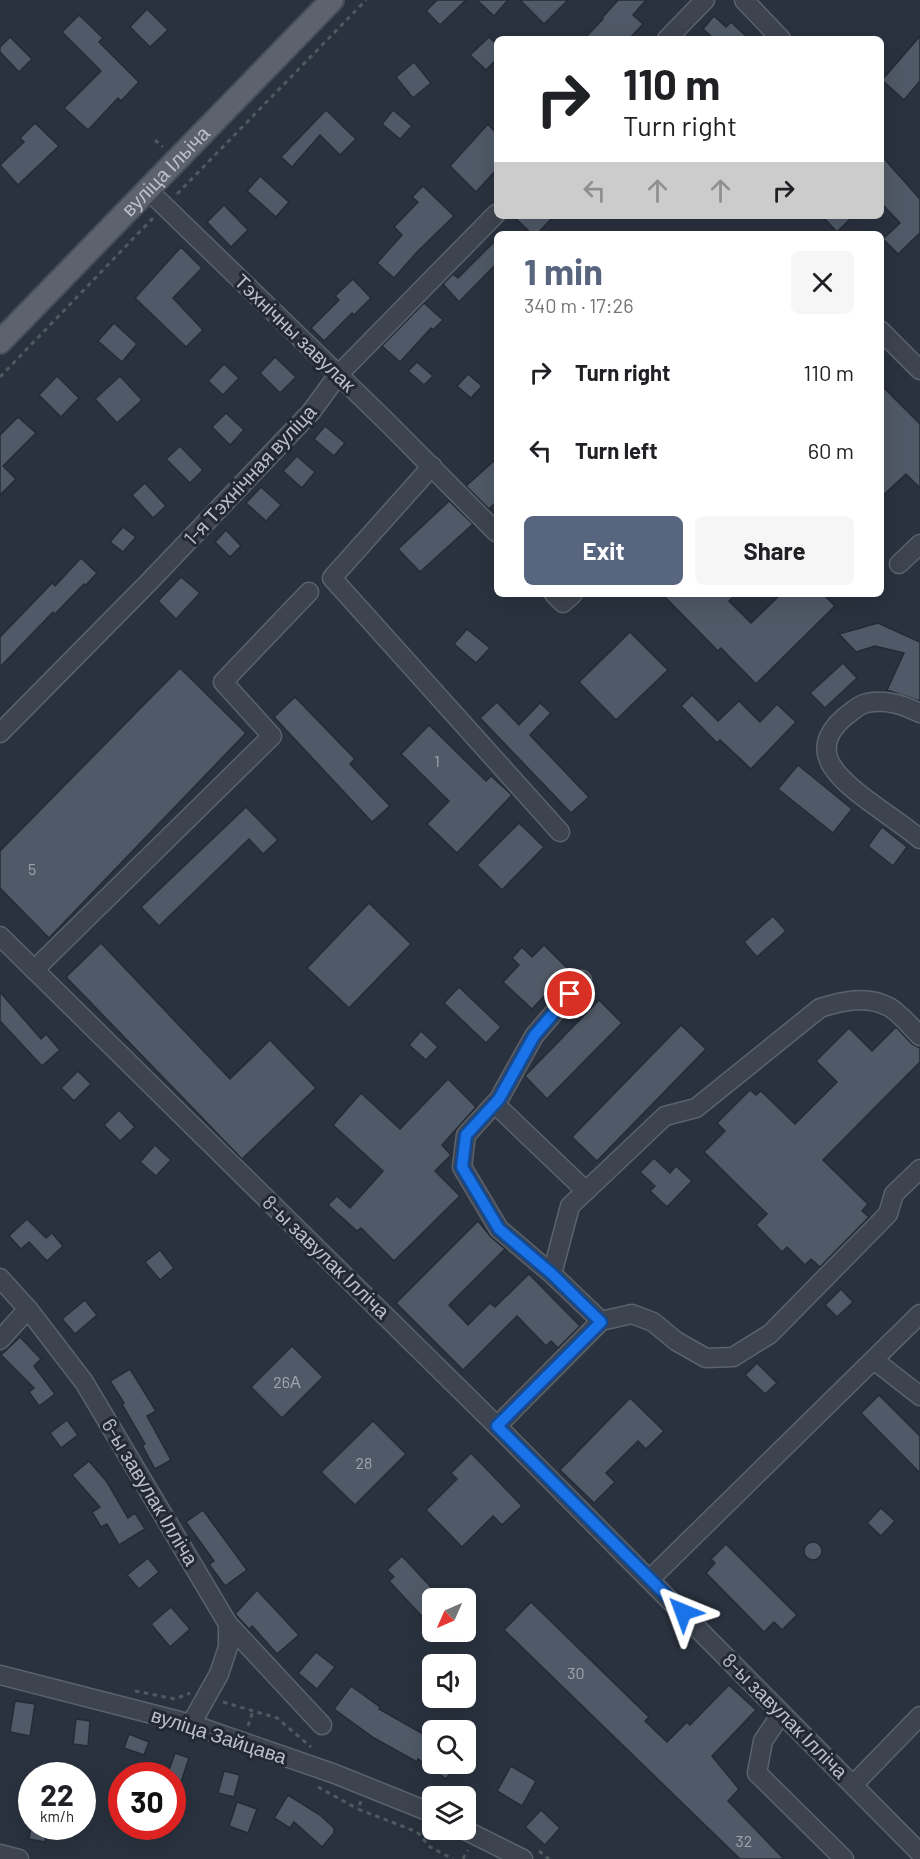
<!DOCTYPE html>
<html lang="en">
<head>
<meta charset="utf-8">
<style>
	:root { --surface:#fff; --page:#f6f6f6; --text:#202124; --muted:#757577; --accent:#58657e }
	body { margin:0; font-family:Barlow,sans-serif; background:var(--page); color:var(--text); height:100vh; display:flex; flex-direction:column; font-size:22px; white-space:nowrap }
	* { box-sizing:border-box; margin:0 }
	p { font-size:20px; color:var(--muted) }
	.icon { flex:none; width:33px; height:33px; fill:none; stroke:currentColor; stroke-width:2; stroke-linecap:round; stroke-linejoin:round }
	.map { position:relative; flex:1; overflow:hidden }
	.details { position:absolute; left:494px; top:231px; width:390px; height:366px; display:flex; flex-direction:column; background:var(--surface); border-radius:9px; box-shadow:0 6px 24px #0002 }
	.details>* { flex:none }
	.guide { position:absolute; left:494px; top:36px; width:390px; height:183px; border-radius:9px; box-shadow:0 6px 24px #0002; background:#fff; color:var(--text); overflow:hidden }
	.needle { width:39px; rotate:225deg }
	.fabs { position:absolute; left:422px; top:1588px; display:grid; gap:12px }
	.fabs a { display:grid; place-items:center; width:54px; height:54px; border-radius:9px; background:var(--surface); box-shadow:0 6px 24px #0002; font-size:30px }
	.speed { position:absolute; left:18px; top:1762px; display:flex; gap:12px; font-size:30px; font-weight:700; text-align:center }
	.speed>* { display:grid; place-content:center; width:78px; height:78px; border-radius:50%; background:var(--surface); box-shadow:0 6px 24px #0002; line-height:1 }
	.speed small { font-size:15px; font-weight:400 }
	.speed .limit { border:9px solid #d22; background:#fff; color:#111 }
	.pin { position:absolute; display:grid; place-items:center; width:51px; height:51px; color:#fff; margin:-26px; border:3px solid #fff; border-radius:50%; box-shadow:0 2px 6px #0007 }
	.me { position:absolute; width:66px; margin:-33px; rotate:316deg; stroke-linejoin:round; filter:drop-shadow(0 0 4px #0008) }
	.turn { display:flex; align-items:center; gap:21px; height:126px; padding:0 30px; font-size:27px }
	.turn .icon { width:78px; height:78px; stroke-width:2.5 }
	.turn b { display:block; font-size:42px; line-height:51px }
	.lanes { display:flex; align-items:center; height:57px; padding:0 30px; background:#0003; justify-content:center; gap:30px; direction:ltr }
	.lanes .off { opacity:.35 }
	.round { display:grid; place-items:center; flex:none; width:63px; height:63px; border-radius:9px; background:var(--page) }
	.headline { display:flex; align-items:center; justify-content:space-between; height:102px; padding:0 30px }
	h1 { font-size:36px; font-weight:700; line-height:45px; color:var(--accent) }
	.action { display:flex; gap:12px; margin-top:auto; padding:12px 30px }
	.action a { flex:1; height:69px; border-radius:9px; background:var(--accent); color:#fff; font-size:24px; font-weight:700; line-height:69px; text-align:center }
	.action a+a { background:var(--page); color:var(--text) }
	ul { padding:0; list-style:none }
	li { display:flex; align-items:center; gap:18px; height:78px; padding:0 30px }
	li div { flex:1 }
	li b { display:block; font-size:22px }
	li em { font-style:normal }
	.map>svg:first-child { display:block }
</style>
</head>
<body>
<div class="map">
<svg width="920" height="1859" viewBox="0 0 920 1859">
	<rect width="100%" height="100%" fill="#2a323f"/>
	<g fill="#505967" stroke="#242b36" stroke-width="1.5">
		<path d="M437,0H466L440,25L426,11Z"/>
		<path d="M477,0H508L494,16Z"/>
		<path d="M520,0H568L544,24Z"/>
		<path d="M618,0H646L633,15L643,24L629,39H584L603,19L602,18Z"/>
		<path d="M147,9L168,30L150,47L130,27Z"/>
		<path d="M79,15L103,38L99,42L139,82L121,101L118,98L88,130L64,108L101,71L62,32Z"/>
		<path d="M714,16L726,27L731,22L749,39H714L703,29Z"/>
		<path d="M920,36V81L904,100L882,80Z"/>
		<path d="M10,37L32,59L19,72L0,52V47Z"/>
		<path d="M489,37L496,44V60L486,70L470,55Z"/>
		<path d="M414,62L431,83L413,98L396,77Z"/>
		<path d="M326,110L356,139L340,155L320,135L292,167L281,157Z"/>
		<path d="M393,110L412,126L400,139L382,124Z"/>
		<path d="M35,123L59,146L18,185L0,165L24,142L20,138Z"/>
		<path d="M488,124L496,133V170L476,192L450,166Z"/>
		<path d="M880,154L920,199V233L898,254L883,239L900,223L880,202Z"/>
		<path d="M260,176L289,202L276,217L247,191Z"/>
		<path d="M423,186L454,216L418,251L394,278L377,263L402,235L394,227L418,202L412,197Z"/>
		<path d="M224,205L248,230L231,247L207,222Z"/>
		<path d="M513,216H554L537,234H532Z"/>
		<path d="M822,216H853L837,232Z"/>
		<path d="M496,240V264L459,302L443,284L453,274L458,278Z"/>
		<path d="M181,247L202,268L173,298L203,330L186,347L135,298Z"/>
		<path d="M353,279L371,298L354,315L352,313L324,341L311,328L339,300L335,296Z"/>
		<path d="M424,303L443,320L433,330L431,328L400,362L382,346Z"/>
		<path d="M114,323L137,344L122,362L98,341Z"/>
		<path d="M275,357L296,377L280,393L260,373Z"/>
		<path d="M417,362L433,376L424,385L408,371Z"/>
		<path d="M224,364L239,378L223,395L208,381Z"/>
		<path d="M468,374L482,386L471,398L457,386Z"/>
		<path d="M57,376L79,398L61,417L39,395Z"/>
		<path d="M120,376L142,400L117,423L95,399Z"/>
		<path d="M880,384L920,424V488L906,474L880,498Z"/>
		<path d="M226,413L244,430L230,445L212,427Z"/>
		<path d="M18,417L36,433L3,466L16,479L0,495V435Z"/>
		<path d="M325,426L345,443L334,456L314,439Z"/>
		<path d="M180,446L203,470L190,483L166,459Z"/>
		<path d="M297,456L315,472L302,488L283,471Z"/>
		<path d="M496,459V502L489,509L466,486Z"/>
		<path d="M145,483L166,506L153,518L132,495Z"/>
		<path d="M261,487L281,505L266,521L246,503Z"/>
		<path d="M449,501L473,524L420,572L398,549Z"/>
		<path d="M123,527L136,537L123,552L110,542Z"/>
		<path d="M226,530L241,546L230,557L215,542Z"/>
		<path d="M81,558L97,573L86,585L84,584L55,614L53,612L0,667V637L52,583L55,586Z"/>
		<path d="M181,577L200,593L176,619L158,601Z"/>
		<path d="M662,594H736L729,601L751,623L781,594H823L835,606L756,684L721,648L718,651Z"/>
		<path d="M878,623L920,642V701L887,690L904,653L875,646L856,652L839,634Z"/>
		<path d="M467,629L490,648L476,663L454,644Z"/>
		<path d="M630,632L668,670L616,720L579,682Z"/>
		<path d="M843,663L857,678L825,708L810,693Z"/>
		<path d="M180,668L246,733L49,938L0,888V851Z"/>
		<path d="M692,695L718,721L739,701L760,722L777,704L796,722L751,769L720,740L717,743L681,706Z"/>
		<path d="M295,697L355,759L350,764L390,806L372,822L274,717Z"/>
		<path d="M497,702L519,725L540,703L551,713L530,735L589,797L571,813L480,718Z"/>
		<path d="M429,725L486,781L491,776L512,795L457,853L427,824L449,801L401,754Z"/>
		<path d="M798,765L852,809L833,833L778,789Z"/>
		<path d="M246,807L278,840L263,854L249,839L159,926L141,907Z"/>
		<path d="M519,823L544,847L502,890L477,865Z"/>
		<path d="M882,827L907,847L893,866L868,846Z"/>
		<path d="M369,903L411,944L349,1008L307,968Z"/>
		<path d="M773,916L786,931L757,957L744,942Z"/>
		<path d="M101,943L230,1079L270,1040L316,1088L242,1159L66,977Z"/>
		<path d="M544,945L569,970L532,1009L503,982L519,965L512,958L522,947L532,957Z"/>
		<path d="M459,987L501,1027L486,1043L444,1003Z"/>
		<path d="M0,992L41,1039L46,1034L60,1050L42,1066L0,1021Z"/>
		<path d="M599,1000L622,1023L547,1099L525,1076Z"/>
		<path d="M681,1025L706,1049L597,1161L572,1137Z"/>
		<path d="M896,1027L912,1044L920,1048V1062L823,1160L868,1204L862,1211L869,1217L820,1267L811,1259L805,1265L787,1247L782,1252L756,1225L767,1214L704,1152L725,1131L717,1123L750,1090L756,1095L761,1091L795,1124L837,1082L816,1061L849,1028L872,1051Z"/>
		<path d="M421,1031L438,1047L426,1060L409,1045Z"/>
		<path d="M78,1071L91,1084L74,1101L61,1088Z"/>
		<path d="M448,1079L476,1107L442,1145L451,1155L435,1171L460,1196L394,1261L361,1228L357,1231L328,1205L337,1196L350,1208L383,1171L333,1125L361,1093L400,1129Z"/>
		<path d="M119,1110L135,1127L120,1141L104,1125Z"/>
		<path d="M155,1145L171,1160L156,1176L140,1162Z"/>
		<path d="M654,1158L670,1173L676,1166L692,1181L667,1207L650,1191L655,1186L640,1172Z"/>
		<path d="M27,1219L46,1238L52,1233L63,1246L47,1261L29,1242L21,1249L9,1236Z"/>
		<path d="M478,1221L491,1237L505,1249L449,1305L468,1325L490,1303L495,1307L529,1274L580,1326L558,1348L551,1341L546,1346L517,1316L463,1370L396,1303Z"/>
		<path d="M160,1250L174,1268L160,1280L145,1262Z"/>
		<path d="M841,1289L853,1302L837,1317L825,1305Z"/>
		<path d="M85,1300L97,1315L75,1334L62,1319Z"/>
		<path d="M20,1337L41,1359L34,1366L55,1394L39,1406L29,1392L34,1388L1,1355Z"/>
		<path d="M292,1346L323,1377L282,1418L251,1387Z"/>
		<path d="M757,1363L777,1383L765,1394L745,1375Z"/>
		<path d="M130,1369L156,1411L147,1416L171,1460L155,1469L142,1445L145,1444L122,1404L124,1403L110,1381Z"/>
		<path d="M879,1395L920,1436V1473L861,1413Z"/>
		<path d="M630,1398L664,1431L646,1449L638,1441L606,1473L615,1482L594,1503L560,1470Z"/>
		<path d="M67,1420L78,1435L61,1448L50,1433Z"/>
		<path d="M373,1421L406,1454L355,1505L321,1472Z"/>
		<path d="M471,1453L522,1506L502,1525L493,1516L462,1547L426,1510L457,1479L451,1473Z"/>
		<path d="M89,1461L107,1482L128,1518L135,1513L145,1529L119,1545L107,1524L101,1527L92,1512L100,1507L72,1475Z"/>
		<path d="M881,1508L895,1521L881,1536L867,1523Z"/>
		<path d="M203,1510L247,1570L225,1586L209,1564L214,1561L186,1522Z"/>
		<circle cx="813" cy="1551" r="9"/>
		<path d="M726,1544L797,1615L782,1630L774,1622L764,1632L706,1573L715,1563L711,1559Z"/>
		<path d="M402,1556L442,1599H432V1627L389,1581L394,1577L387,1570Z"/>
		<path d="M148,1558L159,1572L139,1589L127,1575Z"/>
		<path d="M257,1590L299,1635L277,1654L252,1626L249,1629L235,1614Z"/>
		<path d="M531,1602L649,1717L645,1721L667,1742L687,1722L690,1725L729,1685L756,1710L712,1756L739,1789L728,1801L784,1859H740L504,1630Z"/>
		<path d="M171,1607L190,1629L170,1647L151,1624Z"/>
		<path d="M316,1652L335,1667L317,1689L298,1673Z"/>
		<path d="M351,1686L380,1707L379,1709L432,1739V1764H457L446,1779L418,1759L417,1762L374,1738L334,1709Z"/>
		<path d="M15,1701L35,1704L30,1736L10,1732Z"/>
		<path d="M76,1719L90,1721L88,1746L73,1744Z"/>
		<path d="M129,1734L149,1742L144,1755L124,1748Z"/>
		<path d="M175,1753L189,1758L175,1800H172V1776H167Z"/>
		<path d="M511,1766L536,1781L522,1806L497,1791Z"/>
		<path d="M224,1771L240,1775L234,1797L218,1793Z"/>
		<path d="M288,1795L320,1815L334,1828V1833L322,1847L294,1822L290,1828L274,1818Z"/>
		<path d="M237,1802L257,1809L248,1833L229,1826Z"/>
		<path d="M541,1810L560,1828L545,1845L525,1827Z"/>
		<path d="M31,1827H48L45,1842L29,1839Z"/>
	</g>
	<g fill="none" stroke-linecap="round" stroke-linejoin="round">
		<g stroke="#5b626c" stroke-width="21">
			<g id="minor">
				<path d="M744,0L781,39"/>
				<path d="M667,39L705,0"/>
				<path d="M148,190L387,422L496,532"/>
				<path d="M880,330L920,370"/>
				<path d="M432,466L332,578L560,832"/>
				<path d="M899,564L920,544"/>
				<path d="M554,594L563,603L573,594"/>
				<path d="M920,713C903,705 887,699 867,703C861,704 856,708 851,712C833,725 818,744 832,766C847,791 896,818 920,839"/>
				<path d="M0,733L150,581L311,412L338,375L496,214"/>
				<path d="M0,936L497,1426L920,1853"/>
				<path d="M34,970L272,736L223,682L309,592"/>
				<path d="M582,980L534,1036L499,1099L466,1135L462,1167L499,1229L552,1274L601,1321"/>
				<path d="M495,1104L586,1191"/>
				<path d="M552,1274L570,1206L665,1116L696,1108L820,1008C842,1001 868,995 889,1007C900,1013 911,1027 920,1036"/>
				<path d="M0,1278L28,1309L84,1382L228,1624V1647L219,1674L191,1724"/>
				<path d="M0,1340L28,1309"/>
				<path d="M874,1360L920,1396"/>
				<path d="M497,1426L601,1321L632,1314L653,1322L676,1341L706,1358L733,1357L770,1334L888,1214L894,1194L920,1169"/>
				<path d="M650,1579L920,1314"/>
				<path d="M228,1624L322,1725"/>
				<path d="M0,1675L191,1724L335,1774L432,1813"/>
				<path d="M781,1714L763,1741L757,1773L844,1859"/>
				<path d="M853,1785L920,1716"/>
				<path d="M465,1830L523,1859"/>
				<path d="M0,1854L19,1859"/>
			</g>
		</g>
		<g stroke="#474d58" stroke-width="26">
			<g id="major">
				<path id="s1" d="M0,342L332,0"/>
			</g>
		</g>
		<g stroke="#4c5b5f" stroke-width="3" stroke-dasharray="4.5 4.5" stroke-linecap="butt">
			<path d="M155,140L163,147"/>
			<path d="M177,194L366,0"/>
			<path d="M0,377L153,218"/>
			<path d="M135,1691L175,1699L190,1693"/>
			<path d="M223,1702L277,1718L311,1747"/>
			<path d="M248,1726L253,1711"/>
			<path d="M318,1787L358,1809"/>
			<path d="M361,1801L358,1809L417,1832L430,1847L453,1859"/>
			<path d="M539,1851L549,1859"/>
			<path d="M463,1859L468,1850"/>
		</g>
		<use href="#minor" stroke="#3d444f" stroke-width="18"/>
		<use href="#major" stroke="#5c636f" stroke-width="22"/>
	</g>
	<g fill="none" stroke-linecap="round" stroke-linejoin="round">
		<g stroke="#114b97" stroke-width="15">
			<path id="route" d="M570,994L534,1036L499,1099L466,1135L462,1167L499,1229L552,1274L601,1322L497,1426L683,1612"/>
		</g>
		<use href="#route" stroke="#1a73e8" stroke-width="10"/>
	</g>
	<g text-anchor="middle" stroke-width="6" stroke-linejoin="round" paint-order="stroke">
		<g font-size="16" fill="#a0a6b0">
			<text x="437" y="767">1</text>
			<text x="32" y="875">5</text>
			<text x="287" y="1388">26А</text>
			<text x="364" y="1469">28</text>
			<text x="576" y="1679">30</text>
			<text x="744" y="1847">32</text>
		</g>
		<g font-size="20" fill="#babfc9" stroke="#222934">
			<text dy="7" stroke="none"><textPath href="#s1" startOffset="238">вуліца Ільіча</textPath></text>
			<text transform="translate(295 333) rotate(44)" y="7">Тэхнічны завулак</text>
			<text transform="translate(250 475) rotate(-47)" y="7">1-я Тэхнічная вуліца</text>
			<text transform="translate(326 1257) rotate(44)" y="7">8-ы завулак Ілліча</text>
			<text transform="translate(150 1492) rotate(59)" y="7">6-ы завулак Ілліча</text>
			<text transform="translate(785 1716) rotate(45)" y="7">8-ы завулак Ілліча</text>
			<text transform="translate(219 1736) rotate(18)" y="7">вуліца Зайцава</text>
		</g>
	</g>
</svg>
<div class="fabs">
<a><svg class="needle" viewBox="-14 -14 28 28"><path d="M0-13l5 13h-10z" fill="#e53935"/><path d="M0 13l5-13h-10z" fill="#757577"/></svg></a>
<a><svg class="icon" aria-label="sound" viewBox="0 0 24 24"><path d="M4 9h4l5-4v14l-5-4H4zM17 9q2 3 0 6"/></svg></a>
<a><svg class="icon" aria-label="search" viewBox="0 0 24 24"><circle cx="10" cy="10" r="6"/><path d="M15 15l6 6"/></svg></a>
<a><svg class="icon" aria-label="layers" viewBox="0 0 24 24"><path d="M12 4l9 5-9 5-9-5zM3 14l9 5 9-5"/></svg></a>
</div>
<div class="speed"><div>22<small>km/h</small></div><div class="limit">30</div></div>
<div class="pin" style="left:570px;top:994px;background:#d93025"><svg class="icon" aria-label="arrive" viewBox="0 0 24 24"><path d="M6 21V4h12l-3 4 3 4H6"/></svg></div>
<svg class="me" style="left:683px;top:1612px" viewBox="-20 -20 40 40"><path d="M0-17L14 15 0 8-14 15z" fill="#1a73e8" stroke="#fff" stroke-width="4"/></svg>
<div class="guide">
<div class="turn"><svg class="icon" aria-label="right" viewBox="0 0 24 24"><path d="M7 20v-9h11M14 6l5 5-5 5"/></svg><div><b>110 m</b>Turn right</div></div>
<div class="lanes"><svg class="icon off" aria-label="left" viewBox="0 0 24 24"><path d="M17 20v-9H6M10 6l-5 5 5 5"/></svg><svg class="icon off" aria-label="ahead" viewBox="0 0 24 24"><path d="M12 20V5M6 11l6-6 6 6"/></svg><svg class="icon off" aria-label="ahead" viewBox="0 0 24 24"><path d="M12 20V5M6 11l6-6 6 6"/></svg><svg class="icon" aria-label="right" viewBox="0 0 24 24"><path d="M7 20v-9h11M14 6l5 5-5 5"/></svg></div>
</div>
<section class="details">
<div class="headline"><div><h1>1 min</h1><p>340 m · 17:26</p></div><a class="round"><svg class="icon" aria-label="close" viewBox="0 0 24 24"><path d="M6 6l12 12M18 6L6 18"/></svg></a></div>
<ul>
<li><svg class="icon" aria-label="right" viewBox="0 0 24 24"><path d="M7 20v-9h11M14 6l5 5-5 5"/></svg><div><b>Turn right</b></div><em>110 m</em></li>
<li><svg class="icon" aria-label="left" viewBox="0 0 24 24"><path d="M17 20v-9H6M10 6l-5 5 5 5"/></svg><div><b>Turn left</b></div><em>60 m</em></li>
</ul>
<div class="action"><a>Exit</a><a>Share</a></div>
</section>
</div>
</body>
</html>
